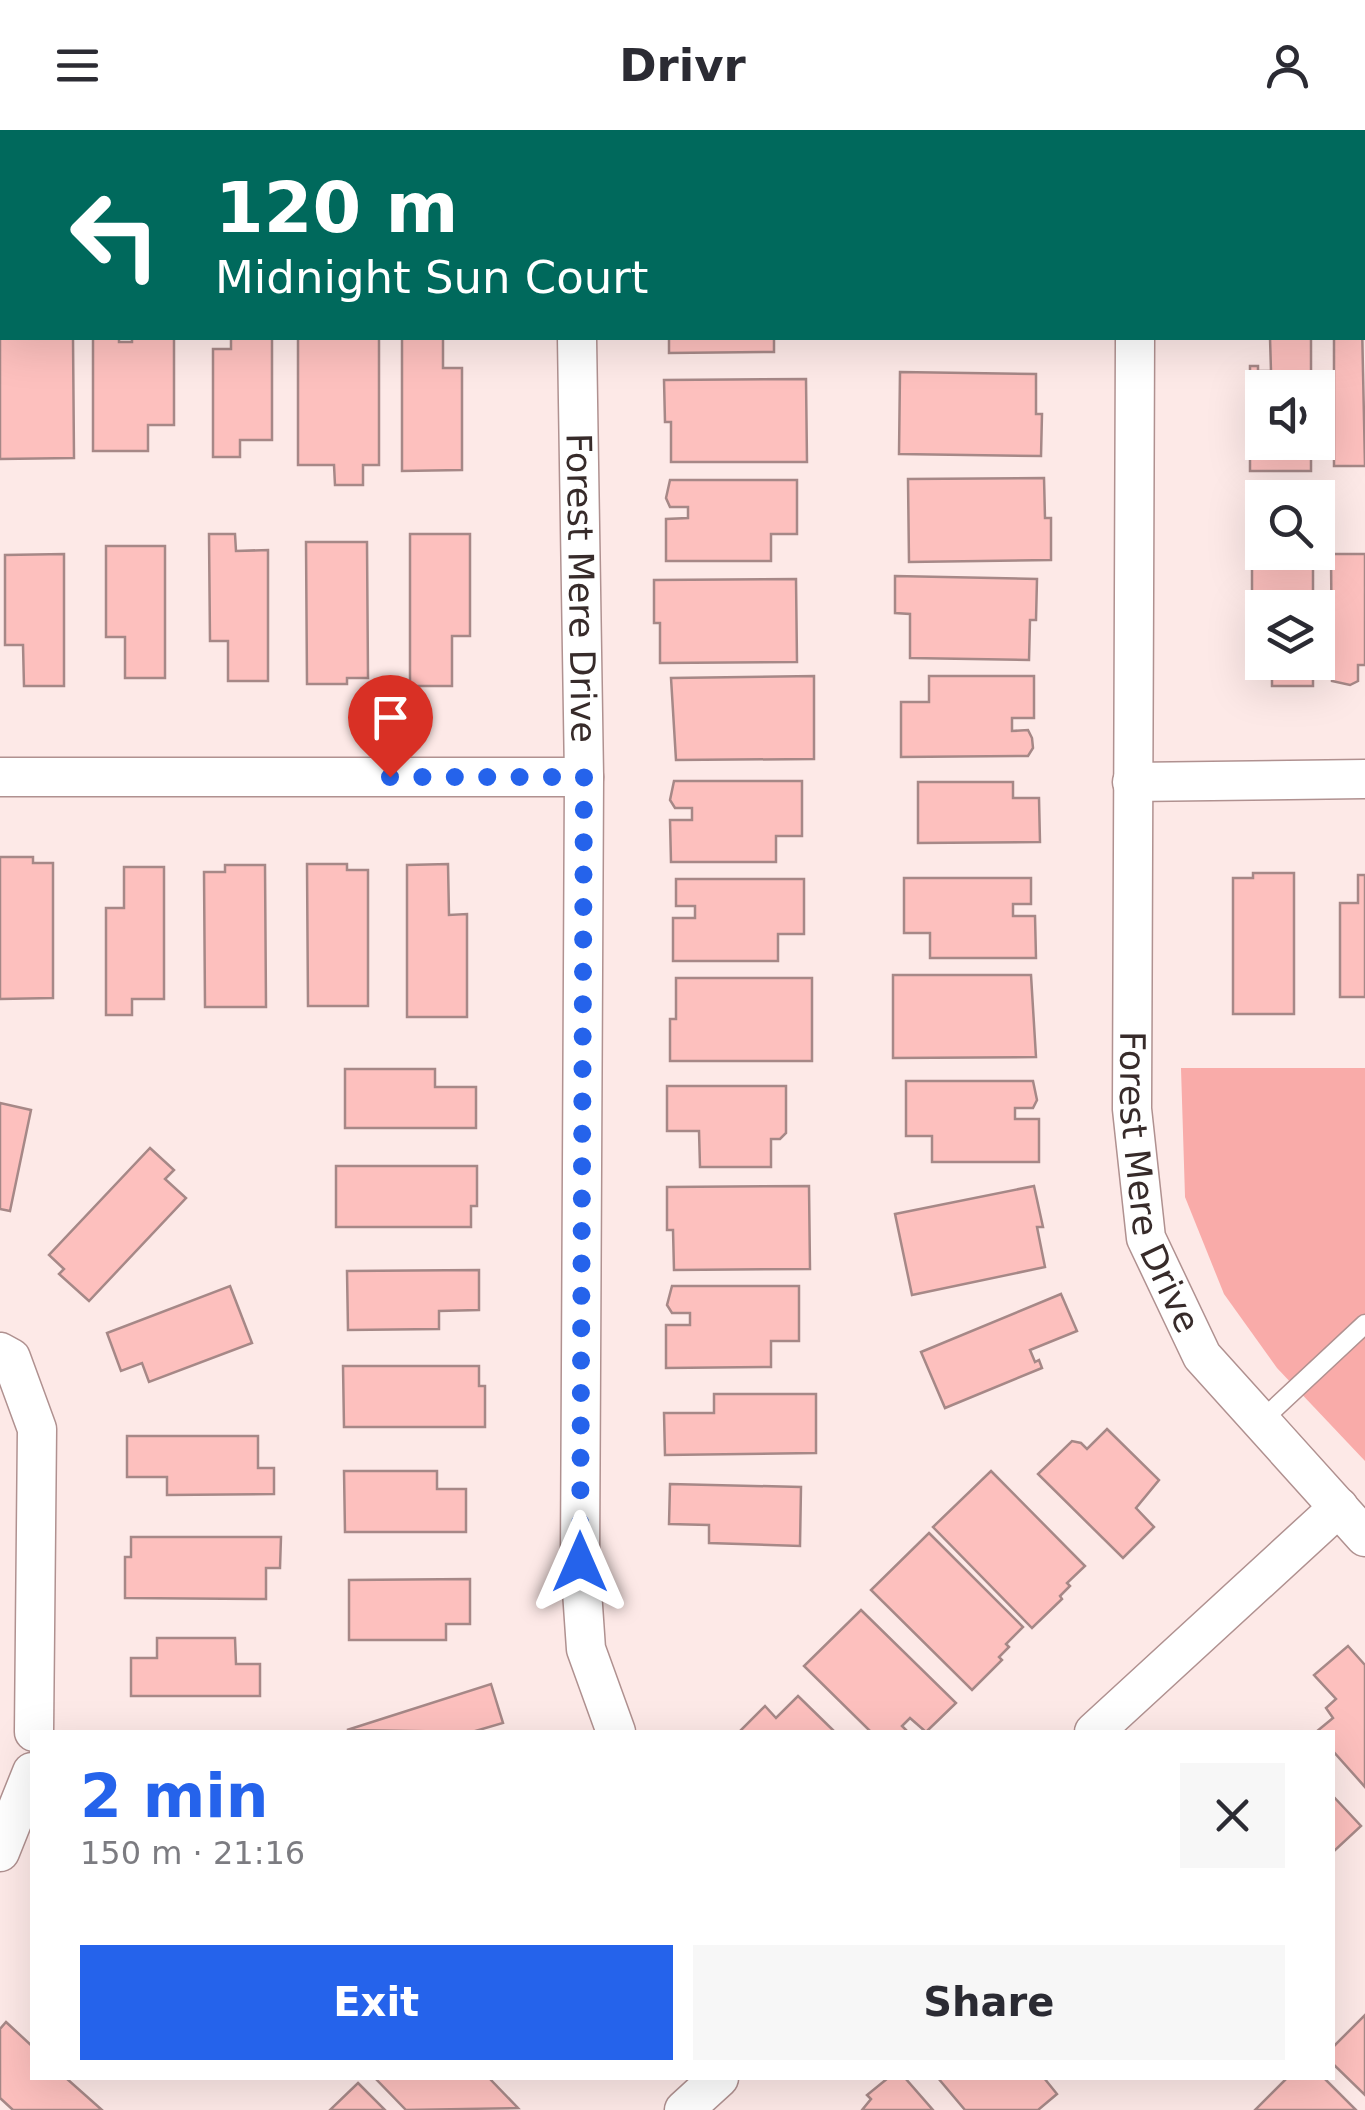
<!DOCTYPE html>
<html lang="en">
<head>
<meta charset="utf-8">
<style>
	:root { --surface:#fff; --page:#f7f7f7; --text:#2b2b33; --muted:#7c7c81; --accent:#2563eb }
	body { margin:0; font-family:"DejaVu Sans",sans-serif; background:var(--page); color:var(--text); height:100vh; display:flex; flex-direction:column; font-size:38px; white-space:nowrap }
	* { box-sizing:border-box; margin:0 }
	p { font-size:32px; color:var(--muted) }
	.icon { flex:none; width:55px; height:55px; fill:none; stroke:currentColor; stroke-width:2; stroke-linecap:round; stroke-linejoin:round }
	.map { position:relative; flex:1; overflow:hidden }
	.side { position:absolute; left:30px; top:1600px; width:1305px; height:350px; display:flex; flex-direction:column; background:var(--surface); border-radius:0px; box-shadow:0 10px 40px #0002 }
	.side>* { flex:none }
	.top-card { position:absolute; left:0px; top:0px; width:1365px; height:210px; box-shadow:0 10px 40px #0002; background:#00695c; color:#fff; overflow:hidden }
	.controls { position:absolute; left:1245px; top:240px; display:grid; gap:20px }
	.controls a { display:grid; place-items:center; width:90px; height:90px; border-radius:0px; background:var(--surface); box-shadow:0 10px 40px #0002; font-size:50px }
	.pin { position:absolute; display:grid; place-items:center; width:85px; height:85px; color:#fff; margin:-102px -42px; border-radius:50% 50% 50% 0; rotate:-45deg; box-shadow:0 0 10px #0007 }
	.pin .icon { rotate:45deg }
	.me { position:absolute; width:110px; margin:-55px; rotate:0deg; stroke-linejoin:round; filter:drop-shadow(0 0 8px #0008) }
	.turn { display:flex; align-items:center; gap:35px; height:210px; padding:0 50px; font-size:45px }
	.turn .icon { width:130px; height:130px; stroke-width:2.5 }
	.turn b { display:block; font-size:70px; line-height:85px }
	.round { display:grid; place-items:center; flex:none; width:105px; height:105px; border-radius:0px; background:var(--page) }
	.headline { display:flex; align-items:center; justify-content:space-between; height:170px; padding:0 50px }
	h1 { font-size:60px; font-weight:600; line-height:75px; color:var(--accent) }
	.primary-button { display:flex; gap:20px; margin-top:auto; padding:20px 50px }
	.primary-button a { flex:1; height:115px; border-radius:0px; background:var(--accent); color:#fff; font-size:40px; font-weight:600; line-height:115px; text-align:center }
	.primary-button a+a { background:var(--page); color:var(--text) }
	header { display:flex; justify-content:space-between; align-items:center; height:130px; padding:0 50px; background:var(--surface); font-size:45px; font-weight:600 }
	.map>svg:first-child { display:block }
</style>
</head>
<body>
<header><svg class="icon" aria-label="menu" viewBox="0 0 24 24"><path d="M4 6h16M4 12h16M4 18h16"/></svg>Drivr<svg class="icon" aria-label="person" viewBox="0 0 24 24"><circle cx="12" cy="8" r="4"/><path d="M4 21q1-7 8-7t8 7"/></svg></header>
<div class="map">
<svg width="1365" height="1980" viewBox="0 0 1365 1980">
	<rect width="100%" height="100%" fill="#fde9e7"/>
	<path fill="#f9aba9" d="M1181,938H1365V1331L1277,1238L1224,1164L1185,1067Z"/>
	<g fill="#fdc0be" stroke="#a68887" stroke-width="2.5">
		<path d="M0,192L2,208H73L74,328L0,329Z"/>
		<path d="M1362,194L1365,336H1334V208H1362Z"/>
		<path d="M93,208H119V212H132V208H174V295H148V321H93Z"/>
		<path d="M231,208H272V310H240V327H213V219H231Z"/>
		<path d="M298,208H379V335H363V355H335L334,335H298Z"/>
		<path d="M402,208H443V238H462V340L402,341Z"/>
		<path d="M669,208H774V222L669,223Z"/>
		<path d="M1270,208H1311V258H1262V312H1311V341H1250V236H1258V241H1271Z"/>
		<path d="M900,242L1036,244V284H1042L1041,326L899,324Z"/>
		<path d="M806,249L807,332H671V292H665L664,250Z"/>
		<path d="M1044,348L1045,388H1051V430L909,432L908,349Z"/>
		<path d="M670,350H797V404H771V431H666V389L688,388V377H670L666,368Z"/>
		<path d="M209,404H235L236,421L268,420V551H228V511H210Z"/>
		<path d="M410,404H470V506H452V556H410Z"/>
		<path d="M1252,404H1262V422H1313V478H1262L1260,510H1252Z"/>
		<path d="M306,412H367L368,548H347V554H307Z"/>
		<path d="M106,416H165V548H125V507H106Z"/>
		<path d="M64,424V556H24L23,515H5V425Z"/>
		<path d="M1331,424H1365V535H1358V551L1350,555L1332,551Z"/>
		<path d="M895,446L1037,449L1036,490H1030L1029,530L910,528V484L895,483Z"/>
		<path d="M796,449L797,532L660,533V493H654V450Z"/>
		<rect x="1272" y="532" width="41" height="24"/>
		<path d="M814,546V629L676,630L671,548Z"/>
		<path d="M929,546H1034V588H1012V601L1028,600L1032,608L1033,618L1028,626L901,627V572H929Z"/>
		<path d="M674,651H802V706H776V732H671L670,690H692V678H675L670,670Z"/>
		<path d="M918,652H1013V668H1039L1040,712L918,713Z"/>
		<path d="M0,727H33V733H53V868L0,869Z"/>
		<path d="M307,734H347V740H368V876H308Z"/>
		<path d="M448,734L449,785L467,784V887H407V735Z"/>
		<path d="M225,735H265L266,877H205L204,742H225Z"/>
		<path d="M124,737H164V869H132V885H106V778H124Z"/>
		<path d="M1253,743H1294V884H1233V748H1253Z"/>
		<path d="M1358,745H1365V867H1340V773H1358Z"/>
		<path d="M904,748H1031V774H1013V786H1035L1036,828H930V803H904Z"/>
		<path d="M676,749H804V804H778V831H673V788H695V776H676Z"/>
		<path d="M893,845H1031L1036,927L893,928Z"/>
		<path d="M676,848H812V931H670V889H676Z"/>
		<path d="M345,939H435V957H476V998H345Z"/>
		<path d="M906,951H1033L1037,970L1033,978H1015V989H1039V1032H932V1006H906Z"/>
		<path d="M667,956H786V1003L780,1009H771V1037H700L699,1001H667Z"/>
		<path d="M0,973L31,980L10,1081L0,1079Z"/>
		<path d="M150,1018L174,1040L165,1049L186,1068L89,1171L59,1144L64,1139L49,1125Z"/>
		<path d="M336,1036H477V1076H471V1097H336Z"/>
		<path d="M809,1056L810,1139L674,1140L673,1100H667V1057Z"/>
		<path d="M1034,1056L1043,1097H1037L1045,1137L912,1165L895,1084Z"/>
		<path d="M479,1140V1180L439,1181V1199L348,1200L347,1141Z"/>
		<path d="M230,1156L252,1213L149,1252L142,1233L121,1241L107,1203Z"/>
		<path d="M672,1156H799V1211H771V1237L666,1238V1195H690V1183H672L667,1175Z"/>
		<path d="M1061,1164L1077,1201L1030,1220L1035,1232L1039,1230L1042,1238L945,1278L921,1222Z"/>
		<path d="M343,1236H479V1256H485V1297H344Z"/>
		<path d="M714,1264H816V1323L665,1325L664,1283H714Z"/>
		<path d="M1107,1299L1159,1350L1136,1378L1154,1397L1123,1428L1038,1344L1072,1311L1081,1313L1087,1319Z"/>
		<path d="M127,1306H258V1338H274V1364L167,1365V1347H127Z"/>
		<path d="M344,1341H437V1359H466V1402H345Z"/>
		<path d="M991,1341L1085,1436L1067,1453L1070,1456L1060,1466L1062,1469L1032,1498L933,1397Z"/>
		<path d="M670,1354L801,1357L800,1416L709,1413V1395L669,1394Z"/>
		<path d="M929,1403L1023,1497L1006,1514L1009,1517L999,1527L1002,1530L972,1560L871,1460Z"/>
		<path d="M131,1407H281L280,1438H266V1469L125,1468V1427H131Z"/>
		<path d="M470,1449V1494H446V1510H349V1450Z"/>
		<path d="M861,1480L956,1573L926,1602L910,1588L902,1596L908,1602H871L804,1536Z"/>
		<path d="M157,1508H235L236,1534H260V1566H131V1528H157Z"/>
		<path d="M1348,1516L1365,1535V1657L1332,1620V1602H1316L1333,1588L1326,1578L1336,1569L1314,1545Z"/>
		<path d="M491,1554L503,1593L472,1602L347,1600Z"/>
		<path d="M798,1566L835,1602H739L765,1576L776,1588Z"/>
		<path d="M1332,1665L1361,1696L1332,1723Z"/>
		<path d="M1365,1885V1965L1332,1933V1918Z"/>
		<path d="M6,1892L32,1916V1948H66L102,1980H13L0,1968V1899Z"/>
		<path d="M375,1948H489L518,1978L406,1980Z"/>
		<path d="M888,1948H905L933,1980H862L871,1969L867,1965Z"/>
		<path d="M938,1948H1044L1057,1964L1038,1980H965Z"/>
		<path d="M1287,1948H1324L1356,1980H1255Z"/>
		<path d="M358,1953L385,1980H330Z"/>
	</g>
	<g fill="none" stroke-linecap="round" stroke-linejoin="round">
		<g stroke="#b09190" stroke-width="21">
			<path id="lane" d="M1261,1291L1365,1194"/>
		</g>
		<g stroke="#b09190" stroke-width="41">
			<g id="street">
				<path d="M0,93H2"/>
				<path d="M1362,108H1365"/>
				<path id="s1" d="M577,208L584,647L580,1432L586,1519L616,1602"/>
				<path id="s2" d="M1135,208L1132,979L1146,1108L1202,1226L1365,1407"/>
				<path d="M0,647H584"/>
				<path d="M1132,652L1365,649"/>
				<path d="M0,1222L11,1228L37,1299L34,1602"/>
				<path d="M1094,1602L1339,1377"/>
				<path d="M0,1722L32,1642"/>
				<path d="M684,1980L719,1948"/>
			</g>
		</g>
		<use href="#lane" stroke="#fff" stroke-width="18"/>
		<use href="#street" stroke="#fff" stroke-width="38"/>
	</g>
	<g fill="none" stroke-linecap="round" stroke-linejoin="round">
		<path stroke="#2563eb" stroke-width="18" stroke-dasharray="0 32.4" d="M390,647H584L580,1432"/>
	</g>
	<g text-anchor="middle" stroke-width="9" stroke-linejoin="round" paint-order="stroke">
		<g font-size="35" fill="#372b2a" stroke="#fbfbfb">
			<text dy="12" stroke="none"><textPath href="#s1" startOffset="250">Forest Mere Drive</textPath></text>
			<text dy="12" stroke="none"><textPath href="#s2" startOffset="848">Forest Mere Drive</textPath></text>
		</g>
	</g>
</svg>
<div class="controls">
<a><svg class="icon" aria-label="sound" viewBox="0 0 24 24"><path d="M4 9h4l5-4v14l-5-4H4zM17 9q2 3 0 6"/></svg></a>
<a><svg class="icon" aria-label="search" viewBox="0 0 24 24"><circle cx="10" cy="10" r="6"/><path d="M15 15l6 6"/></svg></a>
<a><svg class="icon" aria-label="layers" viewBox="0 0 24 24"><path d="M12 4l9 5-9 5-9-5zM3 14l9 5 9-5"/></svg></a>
</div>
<div class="pin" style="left:390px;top:647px;background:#d93025"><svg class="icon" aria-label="arrive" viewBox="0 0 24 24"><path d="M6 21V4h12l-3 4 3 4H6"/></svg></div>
<svg class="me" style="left:580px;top:1432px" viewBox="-20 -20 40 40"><path d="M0-17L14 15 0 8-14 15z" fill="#2563eb" stroke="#fff" stroke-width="4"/></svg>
<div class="top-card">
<div class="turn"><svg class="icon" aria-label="left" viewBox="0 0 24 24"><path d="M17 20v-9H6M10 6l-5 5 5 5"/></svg><div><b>120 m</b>Midnight Sun Court</div></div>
</div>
<section class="side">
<div class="headline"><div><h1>2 min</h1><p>150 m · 21:16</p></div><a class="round"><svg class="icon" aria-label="close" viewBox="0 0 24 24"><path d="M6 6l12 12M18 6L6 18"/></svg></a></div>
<div class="primary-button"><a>Exit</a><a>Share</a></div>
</section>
</div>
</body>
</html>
